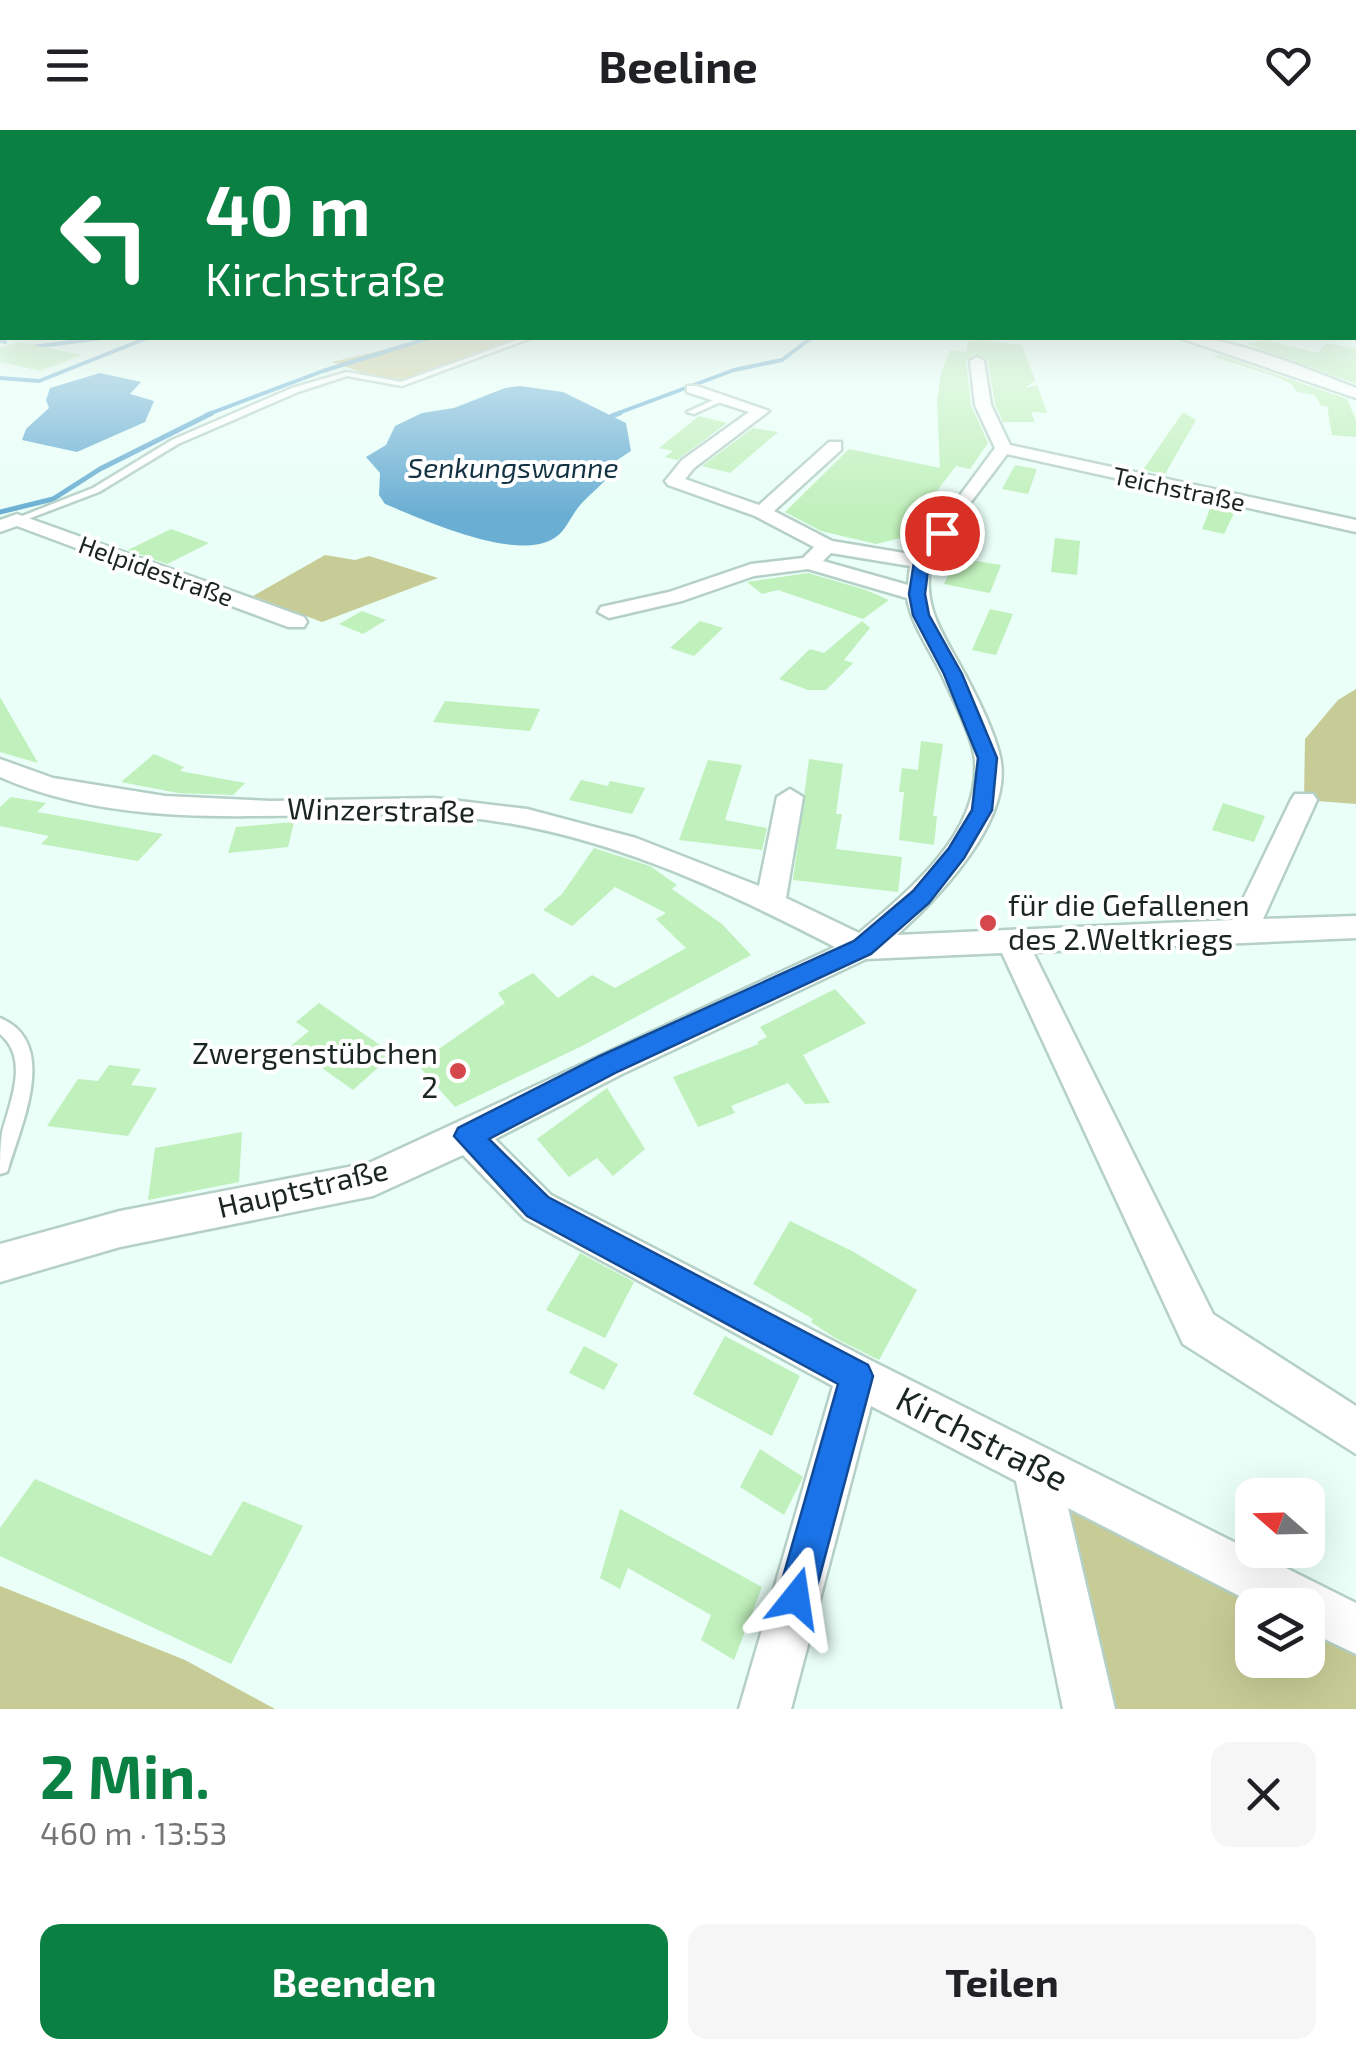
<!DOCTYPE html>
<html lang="de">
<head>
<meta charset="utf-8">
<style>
	:root { --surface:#fff; --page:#f6f6f6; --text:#202124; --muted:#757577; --accent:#0b8043 }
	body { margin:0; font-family:"Exo 2",sans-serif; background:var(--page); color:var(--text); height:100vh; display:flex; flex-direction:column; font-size:38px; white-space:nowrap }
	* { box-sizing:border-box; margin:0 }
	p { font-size:32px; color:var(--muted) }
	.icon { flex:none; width:55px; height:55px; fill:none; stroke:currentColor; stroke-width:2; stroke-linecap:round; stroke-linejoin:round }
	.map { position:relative; height:1579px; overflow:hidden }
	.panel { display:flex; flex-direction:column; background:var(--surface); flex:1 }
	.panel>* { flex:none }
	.guide { position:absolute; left:0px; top:0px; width:1358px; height:210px; box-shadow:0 10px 40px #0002; background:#0b8043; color:#fff; overflow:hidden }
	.needle { width:65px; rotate:290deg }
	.tools { position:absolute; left:1235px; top:1348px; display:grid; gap:20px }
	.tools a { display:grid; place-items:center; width:90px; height:90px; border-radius:20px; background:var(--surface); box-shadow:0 10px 40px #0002; font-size:50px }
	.pin { position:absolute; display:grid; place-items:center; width:85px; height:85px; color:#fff; margin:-42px; border:5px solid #fff; border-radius:50%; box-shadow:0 2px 10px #0007 }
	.me { position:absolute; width:110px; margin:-55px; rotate:15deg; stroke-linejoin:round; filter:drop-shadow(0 0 8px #0008) }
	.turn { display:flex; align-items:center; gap:35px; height:210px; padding:0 40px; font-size:45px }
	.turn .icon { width:130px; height:130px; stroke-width:2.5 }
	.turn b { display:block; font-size:70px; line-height:85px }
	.round { display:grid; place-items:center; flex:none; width:105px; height:105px; border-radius:20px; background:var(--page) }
	.overview { display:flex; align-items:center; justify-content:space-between; height:170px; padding:0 40px }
	h1 { font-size:60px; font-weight:700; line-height:75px; color:var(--accent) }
	.primary-button { display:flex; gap:20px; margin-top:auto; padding:20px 40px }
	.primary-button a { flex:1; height:115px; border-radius:20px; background:var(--accent); color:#fff; font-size:40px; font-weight:700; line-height:115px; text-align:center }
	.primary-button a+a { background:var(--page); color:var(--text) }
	header { display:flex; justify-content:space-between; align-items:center; height:130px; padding:0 40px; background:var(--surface); font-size:45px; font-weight:700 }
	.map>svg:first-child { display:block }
</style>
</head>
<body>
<header><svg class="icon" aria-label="menu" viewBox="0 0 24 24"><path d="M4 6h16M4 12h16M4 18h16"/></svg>Beeline<svg class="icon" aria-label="heart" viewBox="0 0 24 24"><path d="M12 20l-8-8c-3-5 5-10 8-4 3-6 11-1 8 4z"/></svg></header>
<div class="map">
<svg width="1356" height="1579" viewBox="0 0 1356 1579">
	<rect width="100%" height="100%" fill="#e9fff7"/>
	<g fill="#c7cc96">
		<path d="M434,208H520L409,250L391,252L332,232Z"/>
		<path d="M325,425L355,430L369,426L438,448L322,492L253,466Z"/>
		<path d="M1356,559V674L1304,670L1305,609L1338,570Z"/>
		<path d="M1055,1354L1281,1475H1252V1530H1308V1489L1356,1516V1579H1101Z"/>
		<path d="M0,1456L185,1530L275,1579H0Z"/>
	</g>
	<g fill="#6aaed3">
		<path d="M100,243L141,252L130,264L154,271L145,292L77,322L22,310L26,299L49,278L46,270L50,258Z"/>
		<path d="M520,256L563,262L626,293L631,321L608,336L614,341C604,353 591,363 581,374C570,386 566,403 551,410C511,430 424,390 385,374L379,365L380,343L366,327L386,315L395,296L422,283L454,278L505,258Z"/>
	</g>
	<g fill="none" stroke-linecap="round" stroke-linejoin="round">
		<g stroke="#6aaed3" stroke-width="4">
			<path d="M0,211L5,212"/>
			<path d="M32,217L102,208"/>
			<path d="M0,248L39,251L147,208"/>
			<path d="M206,285L323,241L429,208"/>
			<path d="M613,285L734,240L782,230L811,208"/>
		</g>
		<g stroke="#6aaed3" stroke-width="5">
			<path d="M612,286L620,283"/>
			<path d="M0,382L53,369L100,339L212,283"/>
		</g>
	</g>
	<g fill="#c0f0bb">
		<path d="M981,210L1022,215L1035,250L1025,258L1037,255L1047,283L1031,282L1035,292H1003L995,274L988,230L975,224L966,231L971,275L988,313L970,339L956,336L901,408L876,414L821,401L785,382L849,319L940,338L937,271L941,244L950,220L966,222L968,212Z"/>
		<path d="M1266,210L1317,223L1327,213L1356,219V254L1247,214Z"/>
		<path d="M16,212H19L82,225L40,241L0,232V218Z"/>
		<path d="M1219,225L1347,269L1356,290V307L1332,305L1327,276H1321L1315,265L1297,262L1292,254L1275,246L1214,227Z"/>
		<path d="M1183,282L1196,290L1165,344L1143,340Z"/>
		<path d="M699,286L727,293L677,330L665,327L673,321L659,318Z"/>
		<path d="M753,298L778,302L730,343L702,336Z"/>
		<path d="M1015,335L1037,339L1028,364L1002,359Z"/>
		<path d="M1212,374L1236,379L1224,404L1202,399Z"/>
		<path d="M171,399L209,413L167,434L128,420Z"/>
		<path d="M1055,408L1080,411L1077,445L1051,442Z"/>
		<path d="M970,430L1001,435L990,463L944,454L955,431L969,433Z"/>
		<path d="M808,443L866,460L889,470L863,489L778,460L762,464L747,452Z"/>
		<path d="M990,479L1013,484L996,525L972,520Z"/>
		<path d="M362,481L386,490L363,504L339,494Z"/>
		<path d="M700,491L723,498L694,526L670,518Z"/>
		<path d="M862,491L870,498L844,530L853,533L826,560H808L779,549L810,519L824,523Z"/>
		<path d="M0,567L38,633L0,622Z"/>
		<path d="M445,571L540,579L530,601L433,592Z"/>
		<path d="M921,611L943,614L933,686H937L934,715L899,710L904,662H899L902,638L918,640Z"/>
		<path d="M154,624L184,637L180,641L245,653L233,665L178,663L121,652Z"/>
		<path d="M809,629L843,634L836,684H842L836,719L902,727L898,762L793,750Z"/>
		<path d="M708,630L742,635L725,690L767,698L762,720L679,710Z"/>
		<path d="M581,650L608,656L610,651L645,658L632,684L569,670Z"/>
		<path d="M11,667L46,673L37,682L163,704L138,731L41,714L49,706L0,696V677Z"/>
		<path d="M1223,673L1265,686L1254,712L1212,700Z"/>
		<path d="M294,692L288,717L228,723L236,697Z"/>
		<path d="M594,718L650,736L677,755L672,759L722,794L751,825L582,916L455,977L417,934L505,873L498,863L533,843L558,868L592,845L615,858L686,818L656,789L666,783L615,757L572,796L543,780L562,764Z"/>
		<path d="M835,859L866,893L803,925L830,973L805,974L788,953L731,976L735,983L698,997L673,947L759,914L757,912L767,907L760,897Z"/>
		<path d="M319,873L393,924L353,960L291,916L309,901L296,892Z"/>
		<path d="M109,935L141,939L131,955L157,958L128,1006L47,996L78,949L98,951Z"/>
		<path d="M607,958L645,1019L613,1046L597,1028L569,1047L537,1009Z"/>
		<path d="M242,1002L239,1052L148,1070L155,1018Z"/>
		<path d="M790,1091L852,1121L917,1160L879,1230L835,1208L811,1192L813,1189L753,1154Z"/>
		<path d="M580,1123L634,1152L605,1208L546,1180Z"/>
		<path d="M725,1206L800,1246L772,1306L693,1264Z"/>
		<path d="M584,1216L618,1234L604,1260L569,1243Z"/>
		<path d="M760,1319L803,1347L784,1385L740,1357Z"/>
		<path d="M35,1349L211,1426L243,1371L303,1396L231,1534L0,1426V1398Z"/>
		<path d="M620,1379L762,1457L734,1530L701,1510L711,1485L628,1438L620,1459L600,1448Z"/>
	</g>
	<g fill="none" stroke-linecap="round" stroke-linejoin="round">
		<g stroke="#b5d0c7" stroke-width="5">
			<g id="lane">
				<path d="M523,208H531L402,256L347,246L298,262L178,314L99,362L20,392L12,390L93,358L172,310L292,258L347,242L401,252Z"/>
				<path d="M720,267L727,269L694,284L687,282Z"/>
				<path d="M0,888C59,912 22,993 9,1036L7,1042L0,1044C0,1031 0,1016 2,1003C10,972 30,929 0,904Z"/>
			</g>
		</g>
		<g stroke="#b5d0c7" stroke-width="5">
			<g id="street">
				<path d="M1180,208C1229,205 1309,240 1356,258V268Z"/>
				<path d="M977,227L984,231L991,275L1010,315L1356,390V402L1007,324C991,347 935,415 930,437C924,474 939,498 957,530C971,555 994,599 1000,627C1014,690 939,767 897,805L1233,790L1291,670L1295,664H1313L1317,670L1263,789L1356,786V808L1033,822L1213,1184L1356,1276V1324L1183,1214L1002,823L866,829L622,944L495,1009L551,1065L872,1231L1356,1473V1524L1308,1501V1475H1257L1068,1378L1115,1579H1063L1016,1351L871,1276L791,1579H739L833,1256L525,1089L463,1025L373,1066L120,1117L0,1152V1114L120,1081L369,1033L835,817C719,757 590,697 458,687C306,675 144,710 0,647V629L53,648L165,666L271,671L434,668L527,679L636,708L759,756L777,667L790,659L803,667L786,768L859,803C909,761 980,704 975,631C974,609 951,565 942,545C930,519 912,496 907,468L808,439L754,446L682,471L609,488L598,482L601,477L669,462L751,434L803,428L814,417L755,386L668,355L665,351L682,330L749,282L687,262V256H697L769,281L694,338L685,349L759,375L829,312H841V320L774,381L832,411L916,425L995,318L975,275L970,231ZM831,423L910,436L908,455L823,431Z"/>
				<path d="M17,384L304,487L307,492L304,497H288L17,396L0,402V390Z"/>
			</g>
		</g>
		<use href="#lane" fill="#fff" fill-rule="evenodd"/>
		<use href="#street" fill="#fff" fill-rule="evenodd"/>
	</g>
	<linearGradient id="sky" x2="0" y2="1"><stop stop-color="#75b2e0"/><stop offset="0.43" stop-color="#f5fffb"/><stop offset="1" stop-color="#f5fffb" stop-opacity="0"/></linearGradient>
	<rect width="1356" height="385" fill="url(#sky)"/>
	<path fill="#1a73e8" stroke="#114b97" stroke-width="2.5" d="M937,400L949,403L929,432L925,464L929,485L962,544L997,628L992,680L964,728L929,773L871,824L619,941L489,1009L548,1067L868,1235L873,1246L814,1468L809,1481L796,1487L782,1481L777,1468L838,1254L527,1086L454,1006L458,998L600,926L854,811L913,761L949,718L972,680L978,628L944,544L913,485L909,464L914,432Z"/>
	<g fill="#d6464d" stroke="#fff" stroke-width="4">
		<circle cx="988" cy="793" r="10"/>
		<circle cx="458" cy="941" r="10"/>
	</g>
	<g text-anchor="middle" stroke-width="8" stroke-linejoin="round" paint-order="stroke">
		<g font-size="25" fill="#1b2522" stroke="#fff">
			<text transform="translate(1179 359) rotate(12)" y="9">Teichstraße</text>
			<text transform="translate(156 441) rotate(20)" y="9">Helpidestraße</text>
		</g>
		<g font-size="28" font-style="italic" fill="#133343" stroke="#fff">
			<text x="513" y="348">Senkungswanne</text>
		</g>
		<g font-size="30" fill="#1b2522" stroke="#fff">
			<text transform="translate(381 681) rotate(1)" y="10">Winzerstraße</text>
			<text transform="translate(303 1059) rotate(-13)" y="10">Hauptstraße</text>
		</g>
		<g font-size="30" fill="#1b2522" stroke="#fff" text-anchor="start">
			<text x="1008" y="786">für die Gefallenen<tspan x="1008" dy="34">des 2.Weltkriegs</tspan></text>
			<text x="438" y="934" text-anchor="end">Zwergenstübchen<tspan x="438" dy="34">2</tspan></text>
		</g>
		<g font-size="35" fill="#1b2522" stroke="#fff">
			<text transform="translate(982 1309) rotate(27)" y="12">Kirchstraße</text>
		</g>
	</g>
</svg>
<div class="tools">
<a><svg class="needle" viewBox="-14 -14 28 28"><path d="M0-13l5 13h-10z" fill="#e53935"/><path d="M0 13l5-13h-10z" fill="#757577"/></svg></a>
<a><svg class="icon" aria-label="layers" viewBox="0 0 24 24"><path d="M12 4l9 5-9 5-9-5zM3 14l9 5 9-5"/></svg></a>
</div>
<div class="pin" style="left:942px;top:403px;background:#d93025"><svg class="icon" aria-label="arrive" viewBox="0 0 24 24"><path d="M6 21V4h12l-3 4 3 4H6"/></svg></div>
<svg class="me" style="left:796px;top:1468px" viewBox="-20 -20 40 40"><path d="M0-17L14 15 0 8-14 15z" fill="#1a73e8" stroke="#fff" stroke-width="4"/></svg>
<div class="guide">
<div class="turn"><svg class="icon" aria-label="left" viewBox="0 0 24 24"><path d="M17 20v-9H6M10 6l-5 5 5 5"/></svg><div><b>40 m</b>Kirchstraße</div></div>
</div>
</div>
<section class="panel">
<div class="overview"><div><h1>2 Min.</h1><p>460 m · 13:53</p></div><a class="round"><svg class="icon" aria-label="close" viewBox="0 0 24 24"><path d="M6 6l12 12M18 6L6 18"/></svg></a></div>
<div class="primary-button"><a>Beenden</a><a>Teilen</a></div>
</section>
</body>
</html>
